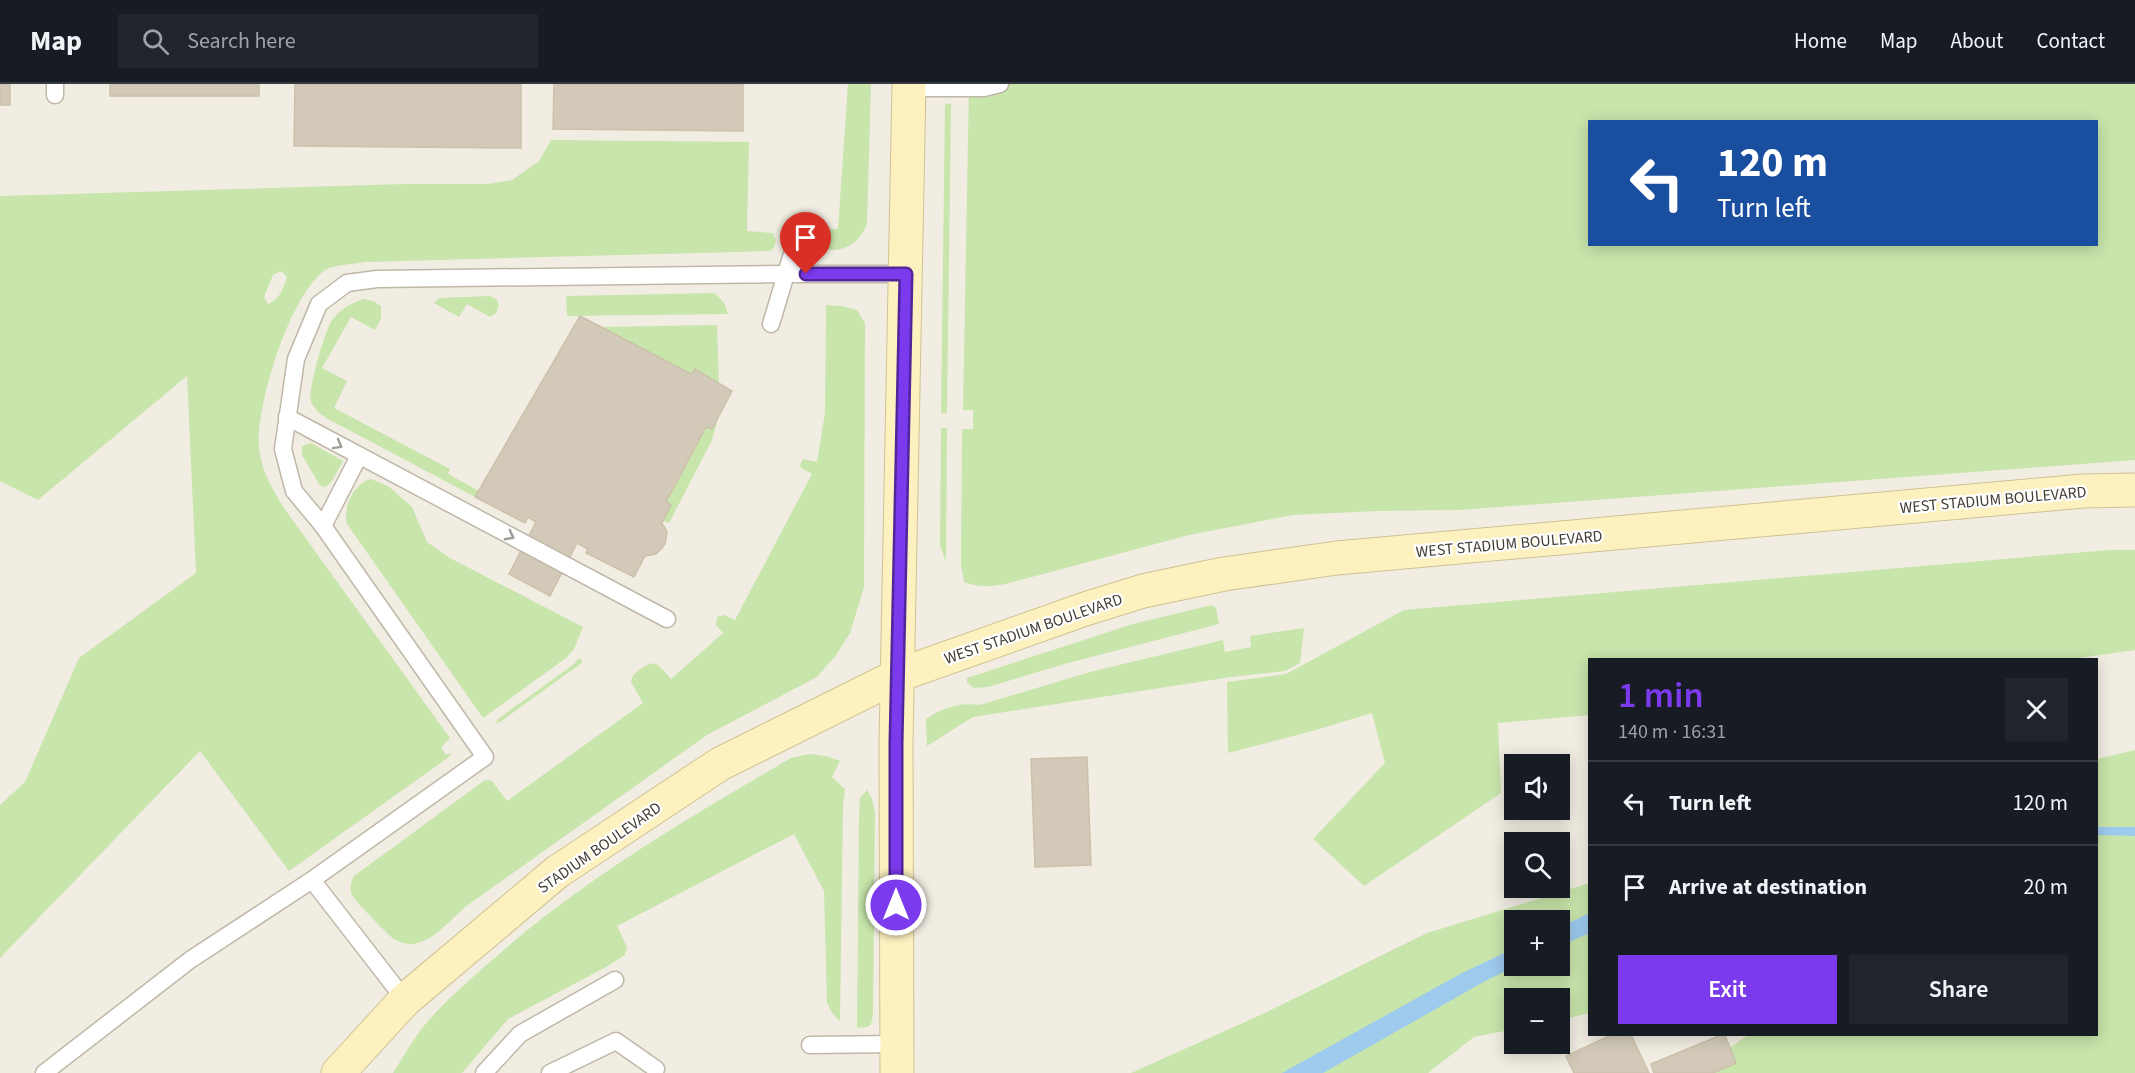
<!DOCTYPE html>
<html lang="en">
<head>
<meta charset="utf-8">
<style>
	:root { --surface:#171b24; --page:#20242c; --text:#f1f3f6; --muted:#9ea1a6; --line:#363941; --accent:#7c3aed }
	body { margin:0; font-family:"Source Sans 3",sans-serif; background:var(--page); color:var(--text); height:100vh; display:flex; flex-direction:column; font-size:22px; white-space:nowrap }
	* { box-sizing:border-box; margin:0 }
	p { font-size:20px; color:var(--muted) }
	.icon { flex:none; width:33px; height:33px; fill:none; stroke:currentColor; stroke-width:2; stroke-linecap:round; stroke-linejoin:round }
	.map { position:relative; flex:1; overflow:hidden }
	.side { position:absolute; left:1588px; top:574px; width:510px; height:378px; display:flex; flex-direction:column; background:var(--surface); border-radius:0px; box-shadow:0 3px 15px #0003 }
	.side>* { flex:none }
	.top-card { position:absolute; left:1588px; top:36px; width:510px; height:126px; border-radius:0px; box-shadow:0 3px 15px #0003; background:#1a4fa0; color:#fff; overflow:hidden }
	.tools { position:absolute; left:1504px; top:670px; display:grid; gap:12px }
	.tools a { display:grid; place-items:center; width:66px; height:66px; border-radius:0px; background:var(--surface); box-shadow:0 3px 15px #0003; font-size:30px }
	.pin { position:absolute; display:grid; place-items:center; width:51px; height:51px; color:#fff; margin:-62px -26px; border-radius:50% 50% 50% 0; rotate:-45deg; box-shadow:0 0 6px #0007 }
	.pin .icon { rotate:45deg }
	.me { position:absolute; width:66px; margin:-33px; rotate:0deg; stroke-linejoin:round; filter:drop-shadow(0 0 4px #0008) }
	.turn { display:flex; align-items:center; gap:21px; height:126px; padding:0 30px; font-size:27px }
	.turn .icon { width:78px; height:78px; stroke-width:2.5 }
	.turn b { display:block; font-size:42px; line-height:51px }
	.round { display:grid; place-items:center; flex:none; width:63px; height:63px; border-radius:0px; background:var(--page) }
	.overview { display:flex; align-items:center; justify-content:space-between; height:102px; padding:0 30px }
	h1 { font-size:36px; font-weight:600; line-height:45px; color:var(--accent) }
	.button { display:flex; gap:12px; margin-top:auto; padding:12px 30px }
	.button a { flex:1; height:69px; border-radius:0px; background:var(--accent); color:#fff; font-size:24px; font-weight:600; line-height:69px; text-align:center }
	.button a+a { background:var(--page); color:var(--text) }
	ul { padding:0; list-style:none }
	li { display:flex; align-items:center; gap:18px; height:84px; padding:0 30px; border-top:2px solid var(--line) }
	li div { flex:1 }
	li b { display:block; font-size:22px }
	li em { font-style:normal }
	header { display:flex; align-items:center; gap:36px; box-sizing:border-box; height:84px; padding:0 30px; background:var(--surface); border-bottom:2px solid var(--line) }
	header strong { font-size:28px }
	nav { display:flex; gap:33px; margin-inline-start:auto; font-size:21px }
	.search { width:420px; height:54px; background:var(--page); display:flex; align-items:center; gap:15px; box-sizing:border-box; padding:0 21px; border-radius:0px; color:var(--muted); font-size:22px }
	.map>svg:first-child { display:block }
</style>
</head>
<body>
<header>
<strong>Map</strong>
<div class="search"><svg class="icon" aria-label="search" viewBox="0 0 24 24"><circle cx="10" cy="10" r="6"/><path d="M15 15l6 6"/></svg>Search here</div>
<nav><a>Home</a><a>Map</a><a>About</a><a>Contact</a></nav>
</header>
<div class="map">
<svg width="2135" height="989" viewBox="0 0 2135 989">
	<rect width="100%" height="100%" fill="#f1ede2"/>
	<g fill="#c8e5ab" fill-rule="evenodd">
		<path d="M848,0H871L867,139C861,160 838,173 817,162L816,155L818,148L824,145H838Z"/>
		<path d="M969,0H2135V376L1460,426L1377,427L1293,431L1189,451L1017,497C997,502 984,505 964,498L961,480L962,345H973V326H963ZM1590,38H2097V160H1590Z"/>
		<path d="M951,19L947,329H941L945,21Z"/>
		<path d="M551,56L749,58L747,147L773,149L776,156L774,164L769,167L365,178C355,180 331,181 324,187C289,213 256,321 259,364C261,387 274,408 286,427L450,654L441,664L446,671L451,669L449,673L289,787L200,667L0,874V721L25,698L79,574L196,489L187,292L38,416L0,397V112L405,100H488L512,96L539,77ZM281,187L287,193C283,205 280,215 268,220L264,213L273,191Z"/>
		<path d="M715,209L724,219L728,230L567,232L566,212Z"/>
		<path d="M490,212L496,215L499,221L496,229L490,233L467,220L459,233L434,219L439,214Z"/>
		<path d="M363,215L373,217L381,222V235L375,246L351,233L322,284L347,297L334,324L450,385L448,390L479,407L475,413L332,337C324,333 315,327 311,318C307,307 325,247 332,236C340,225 350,220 363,215Z"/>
		<path d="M826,221L842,222L857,226L865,239L864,503L850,549L836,571L817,593L707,651L465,823C451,835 432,859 412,860C405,860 399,858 394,855C388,851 354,816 352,811C349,804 351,799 354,792L485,696L492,697L507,717L643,619L631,598C632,592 634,590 639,586C657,573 658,581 671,595L723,549L716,541L717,533L724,531L735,536L812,390L801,384L800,381L803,375L817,378L825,329Z"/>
		<path d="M717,241L719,300L695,286L691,290L600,243Z"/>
		<path d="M718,334L712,356L669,439L663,437L671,421L666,418L706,343L712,345Z"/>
		<path d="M941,344H947L946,478L940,461Z"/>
		<path d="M311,359L343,377L332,397L326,403H323L319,400L302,371V362Z"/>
		<path d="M371,395L388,402L412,423L427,458L450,474L583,543L574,565L566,574L483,634L347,440C343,423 353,400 371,395Z"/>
		<path d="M2109,466H2135V566L2065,576H1590V631L1498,639L1501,709L1364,802L1313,755L1385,679L1372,629L1309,648L1228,669L1227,598L1286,590L1404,526Z"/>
		<path d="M1212,521L1216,524L1219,540L1068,579L988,603L973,604L967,598V594L1133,540Z"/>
		<path d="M1304,544L1300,579L1285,587L1231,593L973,633L927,662L926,635C943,623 960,618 980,621L1090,588L1223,556L1225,568L1251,563L1250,552Z"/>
		<path d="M579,574L583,578L500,638L496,639L498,635L574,580Z"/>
		<path d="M2135,666V989H1693L1748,951H2097V675Z"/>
		<path d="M809,670L826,672L840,677L832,693L845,705L843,722L840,937L833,930L827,919L824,807L794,750L617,842L627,863L625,871L606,883L508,935L462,989H393C404,972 415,951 429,936C452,910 480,887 506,864C594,789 692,732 791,674Z"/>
		<path d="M867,706L872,715L875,729L873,931L871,940L867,943L857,944L859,735L860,714Z"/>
		<path d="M1590,799V929L1560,936V915H1515V945L1474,953L1428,989H1131L1265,929L1427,849ZM1515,837H1560V882H1515Z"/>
	</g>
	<g fill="#9ecaee">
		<path d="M2097,743H2135V752L2097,751Z"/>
		<path d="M1590,829V849L1560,862V843Z"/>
		<path d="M1515,864V882H1517L1487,896L1323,989H1282L1462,889Z"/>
	</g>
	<g fill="#d2c9b8" stroke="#ccc1ab" stroke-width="1.5">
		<rect x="0" y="0" width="10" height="21"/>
		<rect x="110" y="0" width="149" height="12"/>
		<path d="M295,0H521V64L294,62Z"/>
		<path d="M554,0H743V47L553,45Z"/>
		<path d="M580,232L691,290L695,285L732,307L712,345L706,343L666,418L671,421L662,439L667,448L665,460L661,465L656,470L645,472L634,493L586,469L588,465L577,459L550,512L509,490L536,438L528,433L525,439L475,413Z"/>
		<path d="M1087,673L1091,781L1035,783L1031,675Z"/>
		<path d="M1611,951H1631L1649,989H1574L1566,972Z"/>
		<path d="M1721,951H1725L1736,979L1713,989H1654L1651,980Z"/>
	</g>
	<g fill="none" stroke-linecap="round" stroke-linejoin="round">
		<g stroke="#bfb8a8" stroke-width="19">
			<g id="lane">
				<path d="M909,4H984L1000,0"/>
				<path d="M55,11V0"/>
				<path d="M796,156L786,190H906"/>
				<path d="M287,333L667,535"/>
				<path d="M323,442L359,372"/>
				<path d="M312,796L405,916"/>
				<path d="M810,961L897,960"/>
				<path d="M44,989L190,876L312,796L485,673L323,442L294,407L283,365L296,275L319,220L347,199L377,195L786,190L771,240"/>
				<path d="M484,989L520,950L615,896"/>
				<path d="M550,989L616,957L656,985"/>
			</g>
		</g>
		<g stroke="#d0c292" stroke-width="35">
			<g id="secondary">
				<path d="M338,989L405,916L557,788L720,680L899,591L1085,525L1143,507L1224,490L1337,474L2083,407L2135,406"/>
				<path d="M897,989L896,659L909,0"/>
			</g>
		</g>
		<use href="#lane" stroke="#fff" stroke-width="16"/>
		<use href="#secondary" stroke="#fdf1c0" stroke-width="33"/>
	</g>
	<defs><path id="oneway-chevron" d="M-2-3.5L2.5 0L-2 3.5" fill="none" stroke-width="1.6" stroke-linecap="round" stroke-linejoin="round" transform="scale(1.5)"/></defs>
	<g stroke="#a09e99">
		<use href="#oneway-chevron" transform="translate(338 361) rotate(29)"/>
		<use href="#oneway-chevron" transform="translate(510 452) rotate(28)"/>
	</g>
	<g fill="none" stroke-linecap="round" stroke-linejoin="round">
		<g stroke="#51269a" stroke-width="15">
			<path id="route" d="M806,190H906L896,659V821"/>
		</g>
		<use href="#route" stroke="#7c3aed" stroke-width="10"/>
	</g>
	<g text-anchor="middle" stroke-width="4.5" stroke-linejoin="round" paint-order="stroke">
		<g font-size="16" fill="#423d33" stroke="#fff">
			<text transform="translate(1993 415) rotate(-5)" y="6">WEST STADIUM BOULEVARD</text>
			<text transform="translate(1509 459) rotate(-5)" y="6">WEST STADIUM BOULEVARD</text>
			<text transform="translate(1033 544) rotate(-19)" y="6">WEST STADIUM BOULEVARD</text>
			<text transform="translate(599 763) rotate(-35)" y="6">STADIUM BOULEVARD</text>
		</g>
	</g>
</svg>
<div class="tools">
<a><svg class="icon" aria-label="sound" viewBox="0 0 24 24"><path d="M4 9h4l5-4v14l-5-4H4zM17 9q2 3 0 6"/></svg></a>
<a><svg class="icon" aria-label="search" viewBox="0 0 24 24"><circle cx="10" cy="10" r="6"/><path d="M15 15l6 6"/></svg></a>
<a>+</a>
<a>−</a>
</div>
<div class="pin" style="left:806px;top:190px;background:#d93025"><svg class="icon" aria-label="arrive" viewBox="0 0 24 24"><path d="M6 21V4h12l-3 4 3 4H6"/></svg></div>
<svg class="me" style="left:896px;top:821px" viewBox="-20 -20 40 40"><circle r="17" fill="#7c3aed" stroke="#fff" stroke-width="3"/><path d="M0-11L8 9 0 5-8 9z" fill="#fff"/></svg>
<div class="top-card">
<div class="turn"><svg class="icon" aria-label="left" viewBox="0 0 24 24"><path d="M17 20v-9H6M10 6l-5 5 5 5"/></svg><div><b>120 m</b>Turn left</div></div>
</div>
<section class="side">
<div class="overview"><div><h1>1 min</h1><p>140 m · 16:31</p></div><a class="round"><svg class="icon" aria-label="close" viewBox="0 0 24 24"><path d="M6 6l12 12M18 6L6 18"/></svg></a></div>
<ul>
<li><svg class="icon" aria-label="left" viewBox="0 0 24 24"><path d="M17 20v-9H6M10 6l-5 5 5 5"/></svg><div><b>Turn left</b></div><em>120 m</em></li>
<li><svg class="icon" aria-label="arrive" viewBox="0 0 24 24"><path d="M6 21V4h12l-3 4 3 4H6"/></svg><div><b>Arrive at destination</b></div><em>20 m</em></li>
</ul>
<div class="button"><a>Exit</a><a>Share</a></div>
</section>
</div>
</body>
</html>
